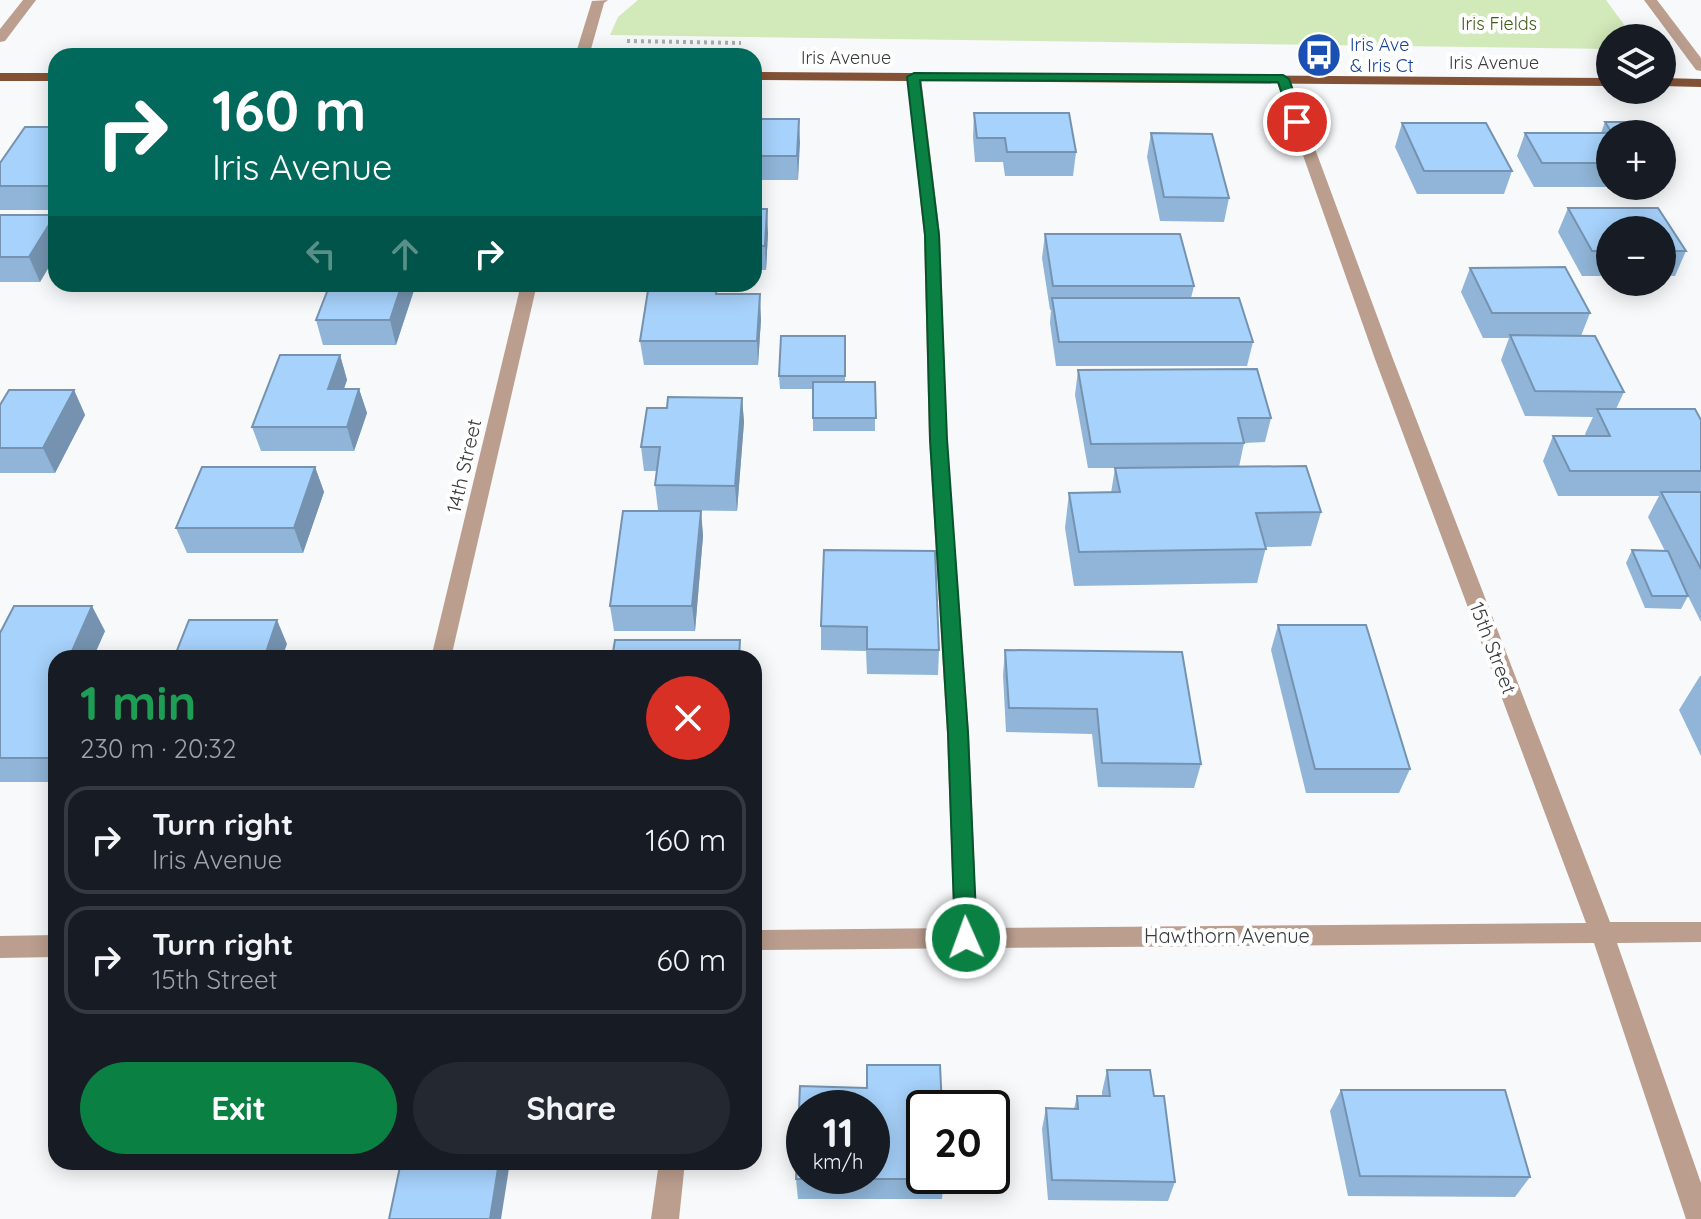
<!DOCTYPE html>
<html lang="en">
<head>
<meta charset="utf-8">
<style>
	:root { --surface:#171b24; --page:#242831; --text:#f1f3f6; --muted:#9ea1a6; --line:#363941; --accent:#0b8043 }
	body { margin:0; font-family:Quicksand,sans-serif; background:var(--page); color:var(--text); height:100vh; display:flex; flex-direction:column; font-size:30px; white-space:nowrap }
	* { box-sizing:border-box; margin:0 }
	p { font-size:26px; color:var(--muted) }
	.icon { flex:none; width:44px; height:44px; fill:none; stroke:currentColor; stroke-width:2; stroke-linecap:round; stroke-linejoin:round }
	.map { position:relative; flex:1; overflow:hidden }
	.drawer { position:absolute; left:48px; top:650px; width:714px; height:520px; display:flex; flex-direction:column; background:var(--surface); border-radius:24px; box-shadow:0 4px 20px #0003 }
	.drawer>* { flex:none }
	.banner { position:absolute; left:48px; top:48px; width:714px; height:244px; border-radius:24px; box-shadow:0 4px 20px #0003; background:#00695c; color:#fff; overflow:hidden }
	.fabs { position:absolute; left:1596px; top:24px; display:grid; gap:16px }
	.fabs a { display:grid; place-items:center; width:80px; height:80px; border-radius:50%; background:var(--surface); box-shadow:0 4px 20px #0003; font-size:40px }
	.speed { position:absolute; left:786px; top:1090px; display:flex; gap:16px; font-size:40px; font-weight:700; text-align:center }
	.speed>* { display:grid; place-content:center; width:104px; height:104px; border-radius:50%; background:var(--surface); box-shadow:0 4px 20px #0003; line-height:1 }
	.speed small { font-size:20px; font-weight:400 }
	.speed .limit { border:4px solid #111; border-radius:12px; background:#fff; color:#111 }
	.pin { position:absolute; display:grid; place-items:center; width:68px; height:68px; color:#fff; margin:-34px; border:4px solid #fff; border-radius:50%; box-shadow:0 2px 8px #0007 }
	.me { position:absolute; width:88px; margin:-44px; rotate:358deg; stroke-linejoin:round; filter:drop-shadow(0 0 6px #0008) }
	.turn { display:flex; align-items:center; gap:28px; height:168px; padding:0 32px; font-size:36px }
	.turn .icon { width:104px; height:104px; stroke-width:2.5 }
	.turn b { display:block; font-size:56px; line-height:68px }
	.lanes { display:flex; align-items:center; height:76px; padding:0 32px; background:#0003; justify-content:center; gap:40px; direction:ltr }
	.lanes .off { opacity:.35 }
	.round { display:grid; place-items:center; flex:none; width:84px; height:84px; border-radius:42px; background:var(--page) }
	.overview { display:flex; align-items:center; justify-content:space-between; height:136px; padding:0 32px }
	h1 { font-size:48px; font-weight:800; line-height:60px; color:#1e9e55 }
	.button { display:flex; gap:16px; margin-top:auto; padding:16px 32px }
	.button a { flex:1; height:92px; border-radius:48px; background:var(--accent); color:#fff; font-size:32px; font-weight:800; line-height:92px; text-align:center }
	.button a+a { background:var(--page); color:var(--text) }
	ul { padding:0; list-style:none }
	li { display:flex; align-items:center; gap:24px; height:108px; margin:0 16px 12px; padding:0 16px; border:4px solid var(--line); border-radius:24px }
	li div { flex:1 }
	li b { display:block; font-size:30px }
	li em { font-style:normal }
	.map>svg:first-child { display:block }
</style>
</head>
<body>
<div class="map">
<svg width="1701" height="1219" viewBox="0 0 1701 1219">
	<rect width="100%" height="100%" fill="#f8f9fa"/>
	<path fill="#d2e9b9" d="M638,0H1606L1634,38H1610V49L610,35L618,17Z"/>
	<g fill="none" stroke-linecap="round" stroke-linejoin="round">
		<path stroke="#acadad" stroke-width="4" stroke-dasharray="3 4" stroke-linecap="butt" d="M627,41L741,43"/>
		<g fill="#bb9e8e" fill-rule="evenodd">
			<path d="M23,0H36L5,41L0,42V29Z"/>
			<path d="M608,0L604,3L589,56H575L592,1Z"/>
			<path d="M1644,0H1657L1701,58V71L1696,70Z"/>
			<path d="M914,73L921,77L940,235L947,439L969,733L977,928L1586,923L1375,359L1276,79L1288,76L1393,359L1610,922H1701V942L1617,943L1701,1183V1219H1686L1594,943L754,950V930L954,928L947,733L929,439L924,235L907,77Z"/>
			<path d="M521,284H537L451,658H431Z"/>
			<path d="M56,935V957L0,958V936Z"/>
			<path d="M659,1162H685L679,1219H651Z"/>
		</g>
		<g fill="#835236" fill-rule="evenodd">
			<path d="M754,72L1610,78V86L754,80Z"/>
			<rect x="0" y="73" width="56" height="8"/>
			<path d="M1662,78L1701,79V87L1662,86Z"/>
		</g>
	</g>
	<g fill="#90b5d8">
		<path d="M974,113L1076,152L1073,176H1005L1003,162H975L973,137Z"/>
		<path d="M754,119H799L798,180H754Z"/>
		<path d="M1605,122H1635L1610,134V186L1653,187H1534L1517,156L1525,133H1601Z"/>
		<path d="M1402,123L1512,171L1504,194H1417L1395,147Z"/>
		<path d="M56,127V210H0V163Z"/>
		<path d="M1151,133L1229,198L1224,222L1160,221L1147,157Z"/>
		<path d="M1568,208H1658L1686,251L1675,276H1662V230H1610V276H1582L1558,232Z"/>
		<path d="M754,209L768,233L766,270H754Z"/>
		<path d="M0,215H55L56,255L40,282H0Z"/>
		<path d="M1045,234L1194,286L1191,298L1253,342L1247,366H1056L1050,323L1051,310H1050L1042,258Z"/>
		<path d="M1470,268L1590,313L1581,336L1624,392L1616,409L1701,420V622L1688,596L1681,609L1645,608L1626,563L1632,550L1665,551L1648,517L1659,496H1558L1543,461L1553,436H1586L1585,434L1593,417L1525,416L1501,360L1509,338H1483L1461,292Z"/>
		<path d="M416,284L396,345H323L316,320Z"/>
		<path d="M720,294L761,319L758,365H644L640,341Z"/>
		<path d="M845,336V382H875V431H813V389H780L779,376Z"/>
		<path d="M340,355L347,380L344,389H359L367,413L354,451H261L252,427Z"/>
		<path d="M1078,370L1271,418L1265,442L1244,443L1239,467L1321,512L1311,546L1266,547L1257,583L1074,586L1065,528L1069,493H1111L1115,468H1123H1088L1075,395Z"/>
		<path d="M74,390L85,415L55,473H0V405Z"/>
		<path d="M742,398L744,422L737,511L658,510L655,485L657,471H644L641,447L667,408Z"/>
		<path d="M315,467L324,492L303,553H187L176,528Z"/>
		<path d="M701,511L703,536L695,631H614L610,606Z"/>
		<path d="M824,550L939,650L938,675L867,674L866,651L821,650V626Z"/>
		<path d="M1278,625L1410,769L1399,793H1306L1271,650Z"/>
		<path d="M105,631L93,658H56V782H0V633Z"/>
		<path d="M1005,650L1201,764L1194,788L1098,787L1092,734L1006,732L1003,675Z"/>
		<path d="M1700,676H1701V756L1679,710Z"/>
		<path d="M1107,1070L1154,1096L1175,1182L1168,1201L1048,1200L1042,1129L1046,1108L1074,1109L1077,1096H1102V1092Z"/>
		<path d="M1341,1090L1530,1177L1515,1197L1348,1196L1330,1111Z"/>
		<path d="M944,1176L942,1199H798L796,1179Z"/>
	</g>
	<g fill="#7593b0">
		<path d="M799,119L800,143L798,180L797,156Z"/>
		<path d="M767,209L768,233L766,270L765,246Z"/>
		<path d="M55,215L56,255L40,282L29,257Z"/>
		<path d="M402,284H416L396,345L390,320Z"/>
		<path d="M760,294L761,319L758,365L757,341Z"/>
		<path d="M340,355L347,380L335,413L328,389Z"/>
		<path d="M359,389L367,413L354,451L347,427Z"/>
		<path d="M74,390L85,415L55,473L43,448Z"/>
		<path d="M742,398L744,422L737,511L735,486Z"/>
		<path d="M315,467L324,492L303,553L294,528Z"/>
		<path d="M701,511L703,536L695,631L692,606Z"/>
		<path d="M92,606L105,631L93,658H69Z"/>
		<path d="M277,620L287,644L282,658H264Z"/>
		<path d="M499,1162H510L501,1219H490Z"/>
	</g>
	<g fill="#a7d2fb" stroke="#7593b0" stroke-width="2" fill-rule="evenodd">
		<path d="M974,113H1069L1076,152H1007L1005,138H977Z"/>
		<path d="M754,119H799L797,156H754Z"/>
		<path d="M1605,122H1635L1644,134H1610V163H1542L1525,133H1612Z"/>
		<path d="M1402,123H1486L1512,171H1424Z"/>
		<path d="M25,127H56V183L54,186H0V163Z"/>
		<path d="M1151,133L1212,134L1229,198L1164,197Z"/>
		<path d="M1568,208H1658L1686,251H1662V230H1610V251H1592Z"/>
		<path d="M754,209H767L765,246H754Z"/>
		<path d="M0,215H55L29,257H0Z"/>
		<path d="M1045,234H1180L1194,286H1053Z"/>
		<path d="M1565,267L1590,313H1492L1470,268Z"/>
		<path d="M330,284H402L390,320H316Z"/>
		<path d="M649,284H717L716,294H760L757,341H640Z"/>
		<path d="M1052,298H1239L1253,342H1059Z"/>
		<path d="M1510,335L1595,336L1624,392L1535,391Z"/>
		<path d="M781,336H845V376H779Z"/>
		<path d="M280,355H340L328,389H359L347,427H252Z"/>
		<path d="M1257,369L1271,418H1238L1244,443L1091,444L1078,370Z"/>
		<path d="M813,382H875L876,418H813Z"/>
		<path d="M9,390H74L43,448H0V405Z"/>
		<path d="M668,397L742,398L735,486L655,485L660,447H641L647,408H667Z"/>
		<path d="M1597,409H1695L1701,420V471H1570L1553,436H1610Z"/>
		<path d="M1306,466L1321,512L1256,513L1266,549L1079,552L1069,493L1120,492L1115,468Z"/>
		<path d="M202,467H315L294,528H176Z"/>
		<path d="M1661,492H1701V569Z"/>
		<path d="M623,511H701L692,606H610Z"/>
		<path d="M824,550L935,551L939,650L867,649V627L821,626Z"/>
		<path d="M1632,550L1668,551L1688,596H1652Z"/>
		<path d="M14,606H92L69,658H56V758H0V633Z"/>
		<path d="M189,620H277L264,658H174Z"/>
		<path d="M1278,625H1366L1410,769H1315Z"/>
		<path d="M615,640H740L739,658H612Z"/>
		<path d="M1005,650L1182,652L1201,764L1102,763L1097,709L1009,708Z"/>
		<path d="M867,1065H940L942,1108H924V1176H944V1179H796L800,1086L867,1088ZM804,1108H872V1176H804Z"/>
		<path d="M1107,1070H1150L1154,1096H1164L1175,1182L1052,1180L1046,1108L1078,1109L1077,1096H1110Z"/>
		<path d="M1341,1090H1505L1530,1177L1360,1176Z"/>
		<path d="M401,1162H499L490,1219H389Z"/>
	</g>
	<path fill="#0b8043" stroke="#07532c" stroke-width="2" d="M914,73L1283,75L1289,79L1304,122L1297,125L1291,122L1278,82L920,80L939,235L947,439L968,733L977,938L973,945H958L955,938L948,733L930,439L925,235L907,77Z"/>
	<defs>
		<g id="bus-disc" transform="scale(2.3)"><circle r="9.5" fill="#1a4fb4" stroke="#fff"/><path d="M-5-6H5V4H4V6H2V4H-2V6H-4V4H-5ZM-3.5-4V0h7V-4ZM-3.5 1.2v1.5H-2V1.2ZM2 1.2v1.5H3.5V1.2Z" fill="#fff"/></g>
	</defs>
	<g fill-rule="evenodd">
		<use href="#bus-disc" x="1319" y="55"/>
	</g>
	<g text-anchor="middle" stroke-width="8" stroke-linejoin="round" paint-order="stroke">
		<g font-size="18" fill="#415b19" stroke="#fff">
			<text x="1499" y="30">Iris Fields</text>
		</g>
		<g font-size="18" fill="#164399" stroke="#fff" text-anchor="start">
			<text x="1350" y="51">Iris Ave<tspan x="1350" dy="21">&amp; Iris Ct</tspan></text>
		</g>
		<g font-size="18" fill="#3a3b3b" stroke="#fff">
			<text x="846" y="64">Iris Avenue</text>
			<text x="1494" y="69">Iris Avenue</text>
		</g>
		<g font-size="20" fill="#3a3b3b" stroke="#fff">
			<text transform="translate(464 466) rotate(-77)" y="7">14th Street</text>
			<text transform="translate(1493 648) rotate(69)" y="7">15th Street</text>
			<text x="1227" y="943">Hawthorn Avenue</text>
		</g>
	</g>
</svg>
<div class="fabs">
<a><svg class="icon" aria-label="layers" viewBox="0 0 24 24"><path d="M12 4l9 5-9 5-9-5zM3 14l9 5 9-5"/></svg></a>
<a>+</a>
<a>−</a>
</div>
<div class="speed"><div>11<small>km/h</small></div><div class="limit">20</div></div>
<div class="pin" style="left:1297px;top:122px;background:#d93025"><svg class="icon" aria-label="arrive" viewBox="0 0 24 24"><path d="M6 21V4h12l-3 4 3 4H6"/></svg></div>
<svg class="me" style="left:966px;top:938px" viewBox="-20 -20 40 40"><circle r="17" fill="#0b8043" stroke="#fff" stroke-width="3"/><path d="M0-11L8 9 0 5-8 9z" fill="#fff"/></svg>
<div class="banner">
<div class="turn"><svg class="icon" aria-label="right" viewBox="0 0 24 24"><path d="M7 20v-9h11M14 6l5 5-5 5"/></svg><div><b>160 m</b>Iris Avenue</div></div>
<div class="lanes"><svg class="icon off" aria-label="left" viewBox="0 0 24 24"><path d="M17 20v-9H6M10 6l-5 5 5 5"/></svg><svg class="icon off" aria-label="ahead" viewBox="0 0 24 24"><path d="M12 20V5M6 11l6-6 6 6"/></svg><svg class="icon" aria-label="right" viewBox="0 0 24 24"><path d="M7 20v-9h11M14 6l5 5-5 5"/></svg></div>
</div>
<section class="drawer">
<div class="overview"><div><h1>1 min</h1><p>230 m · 20:32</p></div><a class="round" style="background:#d93025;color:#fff"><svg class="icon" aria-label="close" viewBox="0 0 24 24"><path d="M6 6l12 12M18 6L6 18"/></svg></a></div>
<ul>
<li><svg class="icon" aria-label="right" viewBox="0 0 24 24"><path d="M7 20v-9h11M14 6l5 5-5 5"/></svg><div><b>Turn right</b><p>Iris Avenue</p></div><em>160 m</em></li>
<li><svg class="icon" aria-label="right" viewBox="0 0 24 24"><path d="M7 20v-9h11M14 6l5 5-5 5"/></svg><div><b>Turn right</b><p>15th Street</p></div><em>60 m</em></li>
</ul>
<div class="button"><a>Exit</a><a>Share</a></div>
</section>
</div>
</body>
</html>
